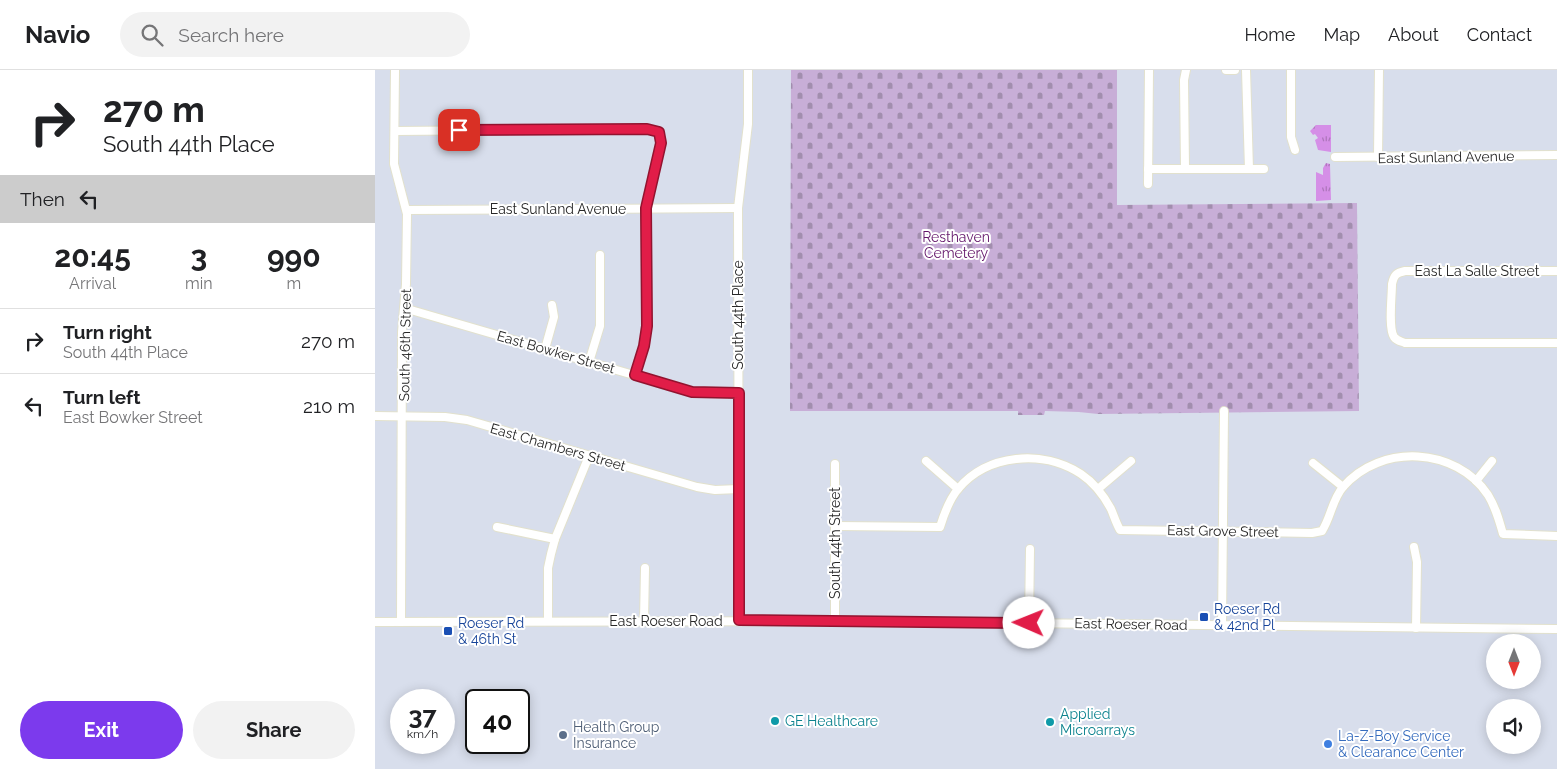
<!DOCTYPE html>
<html lang="en">
<head>
<meta charset="utf-8">
<style>
	:root { --surface:#fff; --page:#f2f2f2; --text:#202124; --muted:#757577; --line:#e0e0e0; --accent:#7c3aed }
	body { margin:0; font-family:Raleway,sans-serif; background:var(--page); color:var(--text); height:100vh; display:flex; flex-direction:column; font-size:19px; white-space:nowrap }
	* { box-sizing:border-box; margin:0 }
	p { font-size:16px; color:var(--muted) }
	.icon { flex:none; width:28px; height:28px; fill:none; stroke:currentColor; stroke-width:2; stroke-linecap:round; stroke-linejoin:round }
	.map { position:relative; flex:1; overflow:hidden }
	.sheet { display:flex; flex-direction:column; background:var(--surface); width:375px }
	.sheet>* { flex:none }
	.banner { background:#fff; color:var(--text); overflow:hidden }
	.needle { width:32px; rotate:180deg }
	.tools { position:absolute; left:1111px; top:564px; display:grid; gap:10px }
	.tools a { display:grid; place-items:center; width:55px; height:55px; border-radius:50%; background:var(--surface); box-shadow:0 2px 12px #0003; font-size:25px }
	.speed { position:absolute; left:15px; top:619px; display:flex; gap:10px; font-size:25px; font-weight:700; text-align:center }
	.speed>* { display:grid; place-content:center; width:65px; height:65px; border-radius:50%; background:var(--surface); box-shadow:0 2px 12px #0003; line-height:1 }
	.speed small { font-size:12px; font-weight:400 }
	.speed .limit { border:2px solid #111; border-radius:8px; background:#fff; color:#111 }
	.pin { position:absolute; display:grid; place-items:center; width:42px; height:42px; color:#fff; margin:-21px; border-radius:10px; box-shadow:0 2px 8px #0006 }
	.me { position:absolute; width:55px; margin:-28px; rotate:271deg; stroke-linejoin:round; filter:drop-shadow(0 0 4px #0008) }
	.turn { display:flex; align-items:center; gap:18px; height:105px; padding:0 20px; font-size:22px }
	.turn .icon { width:65px; height:65px; stroke-width:2.5 }
	.turn b { display:block; font-size:35px; line-height:42px }
	.then { display:flex; align-items:center; height:48px; padding:0 20px; background:#0003; gap:10px; font-size:19px }
	.eta { display:flex; justify-content:space-evenly; align-items:center; height:85px; text-align:center }
	.eta b { font-size:30px; font-weight:700; line-height:35px }
	.action { display:flex; gap:10px; margin-top:auto; padding:10px 20px }
	.action a { flex:1; height:58px; border-radius:30px; background:var(--accent); color:#fff; font-size:20px; font-weight:700; line-height:58px; text-align:center }
	.action a+a { background:var(--page); color:var(--text) }
	ul { padding:0; list-style:none }
	li { display:flex; align-items:center; gap:15px; height:65px; padding:0 20px; border-top:1px solid var(--line) }
	li div { flex:1 }
	li b { display:block; font-size:19px }
	li em { font-style:normal }
	header { display:flex; align-items:center; gap:30px; box-sizing:border-box; height:70px; padding:0 25px; background:var(--surface); border-bottom:1px solid var(--line) }
	header strong { font-size:24px }
	nav { display:flex; gap:28px; margin-inline-start:auto; font-size:18px }
	.search { width:350px; height:45px; background:var(--page); display:flex; align-items:center; gap:12px; box-sizing:border-box; padding:0 18px; border-radius:28px; color:var(--muted); font-size:19px }
	main { display:flex; flex:1; min-height:0 }
	.map>svg:first-child { display:block }
</style>
</head>
<body>
<header>
<strong>Navio</strong>
<div class="search"><svg class="icon" aria-label="search" viewBox="0 0 24 24"><circle cx="10" cy="10" r="6"/><path d="M15 15l6 6"/></svg>Search here</div>
<nav><a>Home</a><a>Map</a><a>About</a><a>Contact</a></nav>
</header>
<main>
<section class="sheet">
<div class="banner">
<div class="turn"><svg class="icon" aria-label="right" viewBox="0 0 24 24"><path d="M7 20v-9h11M14 6l5 5-5 5"/></svg><div><b>270 m</b>South 44th Place</div></div>
<div class="then">Then<svg class="icon" aria-label="left" viewBox="0 0 24 24"><path d="M17 20v-9H6M10 6l-5 5 5 5"/></svg></div>
</div>
<div class="eta">
<div><b>20:45</b><p>Arrival</p></div>
<div><b>3</b><p>min</p></div>
<div><b>990</b><p>m</p></div>
</div>
<ul>
<li><svg class="icon" aria-label="right" viewBox="0 0 24 24"><path d="M7 20v-9h11M14 6l5 5-5 5"/></svg><div><b>Turn right</b><p>South 44th Place</p></div><em>270 m</em></li>
<li><svg class="icon" aria-label="left" viewBox="0 0 24 24"><path d="M17 20v-9H6M10 6l-5 5 5 5"/></svg><div><b>Turn left</b><p>East Bowker Street</p></div><em>210 m</em></li>
</ul>
<div class="action"><a>Exit</a><a>Share</a></div>
</section>
<div class="map">
<svg width="1182" height="699" viewBox="0 0 1182 699">
	<defs>
		<pattern id="grass-tufts" width="24" height="20" patternUnits="userSpaceOnUse" patternTransform="scale(1.25)"><rect width="24" height="20" fill="#d58fe7"/><path d="M3 7l-1-3M5 7V3M7 7l1-3M15 17l-1-3M17 17v-4M19 17l1-3" fill="none" stroke="#ad75bb"/></pattern>
		<pattern id="cemetery-stones" width="16" height="16" patternUnits="userSpaceOnUse" patternTransform="scale(1.25)"><rect width="16" height="16" fill="#c8aed7"/><path d="M2 7V4a2 2 0 0 1 4 0v3zM10 15v-3a2 2 0 0 1 4 0v3z" fill="#a28eae"/></pattern>
	</defs>
	<rect width="100%" height="100%" fill="#d8deec"/>
	<g fill="url(#grass-tufts)">
		<path d="M941,55H956V82L943,80L940,70L943,68L940,64L938,65L935,61Z"/>
		<path d="M951,93L955,94L956,130L941,131V102L948,105V98Z"/>
	</g>
	<path fill="url(#cemetery-stones)" d="M416,0H742V135L982,133L984,341L723,344L704,342L670,341L669,345H643V341H415Z"/>
	<g fill="none" stroke-linecap="round" stroke-linejoin="round">
		<g stroke="#e2e1cd" stroke-width="10">
			<g id="minor">
				<path d="M20,0L19,94L32,144L31,214L27,262L26,552"/>
				<path d="M851,0H860"/>
				<path d="M871,0L874,99"/>
				<path d="M916,0V67L920,80"/>
				<path d="M20,61L272,59L284,62L286,73L271,138L272,256L269,275L260,305"/>
				<path d="M960,87L1182,85"/>
				<path d="M1003,87L1004,0"/>
				<path d="M773,99H889"/>
				<path d="M810,99L809,10L811,0"/>
				<path d="M773,114L774,0"/>
				<path d="M32,140L363,138"/>
				<path d="M1182,201H1030C1021,203 1019,205 1017,214C1017,226 1013,258 1019,267C1022,271 1025,271 1030,273H1182"/>
				<path d="M29,238L317,322L364,323"/>
				<path d="M170,279L179,247L177,235"/>
				<path d="M214,292L225,256V185"/>
				<path d="M0,346L70,347L92,350L322,417L340,420L364,419"/>
				<path d="M551,391L583,419"/>
				<path d="M938,393L968,417"/>
				<path d="M460,394V551"/>
				<path d="M1101,411L1117,391"/>
				<path d="M723,419L756,391"/>
				<path d="M461,456L565,457C569,444 574,430 583,419C612,384 668,379 706,404C718,412 729,426 736,439C739,446 741,453 745,460L937,463L947,461C956,447 957,430 968,417C1006,373 1081,377 1113,425C1121,438 1124,450 1128,464L1182,466"/>
				<path d="M122,457L180,469"/>
				<path d="M1039,477L1042,492L1041,558"/>
				<path d="M364,550L363,138L373,54V0"/>
				<path d="M173,551V498L176,484L180,469L214,386"/>
				<path d="M269,551L270,498"/>
				<path d="M0,552L460,551L1182,559"/>
				<path d="M654,553L655,479"/>
				<path d="M847,556L849,341"/>
			</g>
		</g>
		<use href="#minor" stroke="#fff" stroke-width="8"/>
	</g>
	<g fill="none" stroke-linecap="round" stroke-linejoin="round">
		<g stroke="#92132f" stroke-width="12">
			<path id="route" d="M84,60L272,59L284,62L286,73L271,138L272,256L269,276L260,305L317,322L364,323V550L654,553"/>
		</g>
		<use href="#route" stroke="#e11d48" stroke-width="9"/>
	</g>
	<g fill="#1a4fb4" stroke="#fff" stroke-width="2">
		<rect x="824" y="542" width="10" height="10" rx="2.5"/>
		<rect x="68" y="556" width="10" height="10" rx="2.5"/>
	</g>
	<g fill="#0f9aa8" stroke="#fff" stroke-width="2">
		<circle cx="400" cy="651" r="5"/>
		<circle cx="675" cy="652" r="5"/>
	</g>
	<circle fill="#5c6f8a" stroke="#fff" stroke-width="2" cx="188" cy="665" r="5"/>
	<circle fill="#3f7fe0" stroke="#fff" stroke-width="2" cx="953" cy="674" r="5"/>
	<g text-anchor="middle" stroke-width="4" stroke-linejoin="round" paint-order="stroke">
		<g font-size="14" fill="#282828" stroke="#fff">
			<text transform="translate(1071 87) rotate(-1)" y="5">East Sunland Avenue</text>
			<text x="183" y="144">East Sunland Avenue</text>
			<text x="1102" y="206">East La Salle Street</text>
			<text transform="translate(363 245) rotate(-90)" y="5">South 44th Place</text>
			<text transform="translate(30 275) rotate(-89)" y="5">South 46th Street</text>
			<text transform="translate(181 282) rotate(16)" y="5">East Bowker Street</text>
			<text transform="translate(183 377) rotate(16)" y="5">East Chambers Street</text>
			<text transform="translate(848 461) rotate(1)" y="5">East Grove Street</text>
			<text transform="translate(460 473) rotate(-90)" y="5">South 44th Street</text>
			<text x="291" y="556">East Roeser Road</text>
			<text transform="translate(756 554) rotate(1)" y="5">East Roeser Road</text>
		</g>
		<g font-size="14" fill="#621469" stroke="#fff">
			<text x="581" y="172">Resthaven<tspan x="581" dy="16">Cemetery</tspan></text>
		</g>
		<g font-size="14" fill="#164399" stroke="#fff" text-anchor="start">
			<text x="839" y="544">Roeser Rd<tspan x="839" dy="16">&amp; 42nd Pl</tspan></text>
			<text x="83" y="558">Roeser Rd<tspan x="83" dy="16">&amp; 46th St</tspan></text>
		</g>
		<g font-size="14" fill="#0d838f" stroke="#fff" text-anchor="start">
			<text x="685" y="649">Applied<tspan x="685" dy="16">Microarrays</tspan></text>
			<text x="410" y="656">GE Healthcare</text>
		</g>
		<g font-size="14" fill="#4e5e75" stroke="#fff" text-anchor="start">
			<text x="198" y="662">Health Group<tspan x="198" dy="16">Insurance</tspan></text>
		</g>
		<g font-size="14" fill="#366cbe" stroke="#fff" text-anchor="start">
			<text x="963" y="671">La-Z-Boy Service<tspan x="963" dy="16">&amp; Clearance Center</tspan></text>
		</g>
	</g>
</svg>
<div class="tools">
<a><svg class="needle" viewBox="-14 -14 28 28"><path d="M0-13l5 13h-10z" fill="#e53935"/><path d="M0 13l5-13h-10z" fill="#757577"/></svg></a>
<a><svg class="icon" aria-label="sound" viewBox="0 0 24 24"><path d="M4 9h4l5-4v14l-5-4H4zM17 9q2 3 0 6"/></svg></a>
</div>
<div class="speed"><div>37<small>km/h</small></div><div class="limit">40</div></div>
<div class="pin" style="left:84px;top:60px;background:#d93025"><svg class="icon" aria-label="arrive" viewBox="0 0 24 24"><path d="M6 21V4h12l-3 4 3 4H6"/></svg></div>
<svg class="me" style="left:654px;top:553px" viewBox="-20 -20 40 40"><circle r="19" fill="#fff"/><path d="M0-13L10 11 0 6-10 11z" fill="#e11d48"/></svg>
</div>
</main>
</body>
</html>
